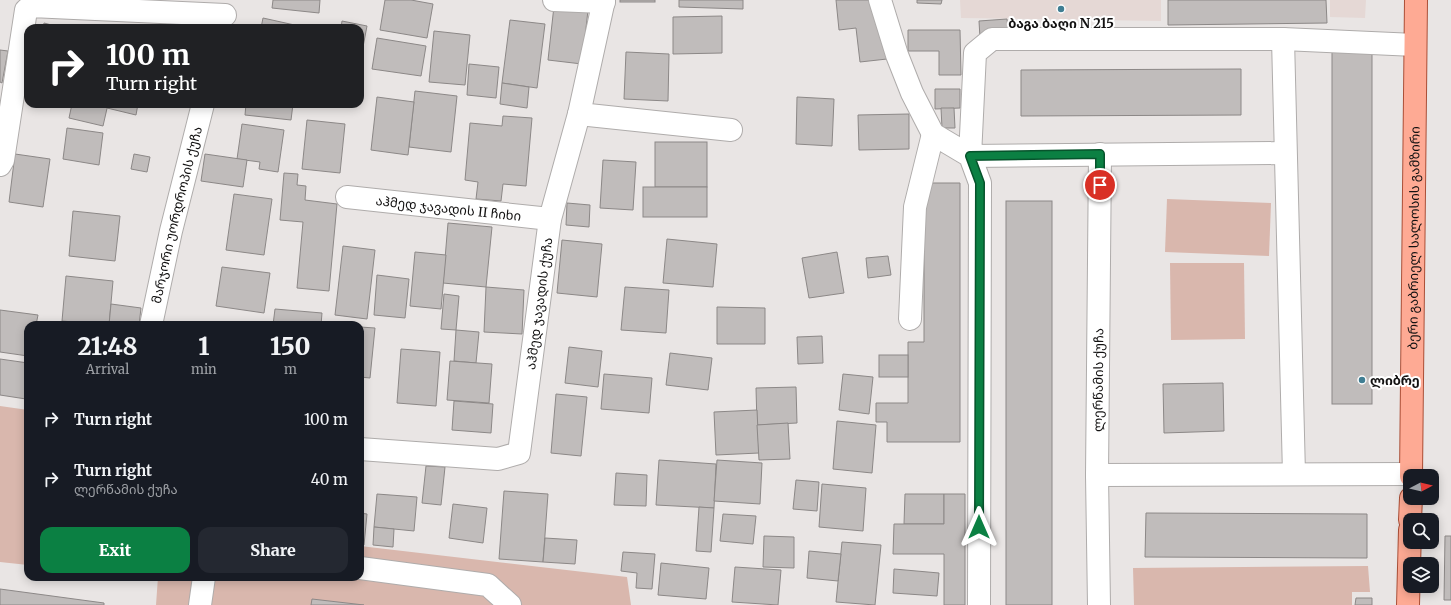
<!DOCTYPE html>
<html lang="en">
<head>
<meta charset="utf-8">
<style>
	:root { --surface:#171b24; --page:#242831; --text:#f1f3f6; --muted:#9ea1a6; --accent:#0b8043 }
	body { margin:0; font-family:Merriweather,"Noto Sans Georgian",serif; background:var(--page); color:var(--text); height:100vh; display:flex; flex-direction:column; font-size:15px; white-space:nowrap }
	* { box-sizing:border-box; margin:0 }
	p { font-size:13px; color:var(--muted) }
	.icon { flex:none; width:22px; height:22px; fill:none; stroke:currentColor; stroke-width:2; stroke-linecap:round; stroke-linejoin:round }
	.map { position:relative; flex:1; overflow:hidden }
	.details { position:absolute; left:24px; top:321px; width:340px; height:260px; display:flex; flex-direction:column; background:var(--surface); border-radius:12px; box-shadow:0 2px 10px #0003 }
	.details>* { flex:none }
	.hud { position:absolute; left:24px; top:24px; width:340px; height:84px; border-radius:12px; box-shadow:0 2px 10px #0003; background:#202124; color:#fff; overflow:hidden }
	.needle { width:26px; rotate:83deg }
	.fabs { position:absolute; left:1403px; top:469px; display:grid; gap:8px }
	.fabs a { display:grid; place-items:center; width:36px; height:36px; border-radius:8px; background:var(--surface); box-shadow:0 2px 10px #0003; font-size:20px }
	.pin { position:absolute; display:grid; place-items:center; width:34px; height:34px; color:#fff; margin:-17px; border:2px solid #fff; border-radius:50%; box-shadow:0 1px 4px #0007 }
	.me { position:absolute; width:44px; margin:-22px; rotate:0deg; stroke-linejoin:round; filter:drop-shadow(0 0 3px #0008) }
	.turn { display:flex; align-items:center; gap:14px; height:84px; padding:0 16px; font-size:18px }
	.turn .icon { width:52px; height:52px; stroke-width:2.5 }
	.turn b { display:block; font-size:28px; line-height:34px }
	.eta { display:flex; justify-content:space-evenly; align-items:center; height:68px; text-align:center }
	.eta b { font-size:24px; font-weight:800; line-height:28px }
	.action { display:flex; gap:8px; margin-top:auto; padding:8px 16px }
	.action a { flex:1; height:46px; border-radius:12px; background:var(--accent); color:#fff; font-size:16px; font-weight:800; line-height:46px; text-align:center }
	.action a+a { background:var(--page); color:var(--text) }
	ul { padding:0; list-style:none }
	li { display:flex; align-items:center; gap:12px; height:60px; padding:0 16px }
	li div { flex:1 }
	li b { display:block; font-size:15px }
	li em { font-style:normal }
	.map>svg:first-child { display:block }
</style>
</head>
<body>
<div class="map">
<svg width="1451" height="605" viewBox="0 0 1451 605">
	<rect width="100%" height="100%" fill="#e9e5e4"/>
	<g fill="#e5d8d5">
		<path d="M960,0H1161V21L961,18Z"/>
		<path d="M1330,0H1366L1365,18L1330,17Z"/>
	</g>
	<g fill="#d9b7ad">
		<path d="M1167,199L1271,203L1269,256L1165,252Z"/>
		<path d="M1170,263H1244L1245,339L1171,340Z"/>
		<path d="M0,406L28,410V565L0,562Z"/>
		<path d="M360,546L627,577L631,605H156L158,577H360Z"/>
		<path d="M1368,566L1370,592H1352V605H1134L1133,568Z"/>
	</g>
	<g fill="#c0bcbb" stroke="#8c8887">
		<path d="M273,0H320L319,13L272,8Z"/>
		<path d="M385,0H411L433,4L427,38L380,30Z"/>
		<rect x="620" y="0" width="35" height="2"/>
		<path d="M679,0H743V9L679,7Z"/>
		<path d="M836,0H869L887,59L860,62L856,28L839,30Z"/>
		<path d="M917,0H942L941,4L917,3Z"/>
		<path d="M1168,0H1326L1327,23L1168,25Z"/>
		<path d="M554,6L588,10L582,64L548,60Z"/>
		<path d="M722,16V53L673,54V17Z"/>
		<path d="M263,18L299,26L298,28H261Z"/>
		<path d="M1007,19L1009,36L980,38L979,21Z"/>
		<path d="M510,20L545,24L537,88L502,83Z"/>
		<path d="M342,21L367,26L362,52L360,51V28H341Z"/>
		<path d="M44,23L59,27V28H43Z"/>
		<path d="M908,30H960L961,75H939V51H908Z"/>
		<path d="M434,31L470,35L465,85L429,82Z"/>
		<path d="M377,38L426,46L421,76L372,69Z"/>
		<path d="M0,50L8,51L2,83L0,82Z"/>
		<rect x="1332" y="51" width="40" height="353"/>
		<path d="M626,52L669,54L668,101L624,99Z"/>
		<path d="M469,64L499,67L496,98L467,95Z"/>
		<path d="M1241,69V115L1021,116V70Z"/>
		<path d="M502,83L529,87L527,108L500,104Z"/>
		<path d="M935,89H960V108L935,109Z"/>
		<path d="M415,91L457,96L451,152L409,147Z"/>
		<path d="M377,97L414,102L408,155L371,150Z"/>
		<path d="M797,97L834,99L832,146L796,144Z"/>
		<path d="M72,104H108L103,126L69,118Z"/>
		<path d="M108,104H138L136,115L107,108Z"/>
		<path d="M246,104H293L291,120L245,115Z"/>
		<path d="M941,108H954L955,128H942Z"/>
		<path d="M909,114V149L859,150L858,115Z"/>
		<path d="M503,116L532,118L526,186L503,184L501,201L476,199L478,182L465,180L470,123L502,126Z"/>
		<path d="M307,120L345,124L340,173L302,169Z"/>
		<path d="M242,124L284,130L278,172L259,169L260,162L237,159Z"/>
		<path d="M67,128L103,133L99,165L63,159Z"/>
		<rect x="655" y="142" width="52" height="45"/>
		<path d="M15,154L50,159L43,207L9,202Z"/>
		<path d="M134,154L150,157L147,172L131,169Z"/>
		<path d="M205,154L247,160L243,187L201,181Z"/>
		<path d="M603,160L636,162L633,210L600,208Z"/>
		<path d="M284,173L298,174L297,185L306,186L305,200L337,204L329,291L297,288L303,222L280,220Z"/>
		<path d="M924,183H960V442H887V422H876V403H908V342H924Z"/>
		<rect x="643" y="187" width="64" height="30"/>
		<path d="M234,194L272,199L264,255L226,250Z"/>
		<rect x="1006" y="201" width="46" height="404"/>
		<path d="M567,203L590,205L589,227L566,225Z"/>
		<path d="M73,211L120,216L115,261L69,256Z"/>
		<path d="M448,223L492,227L486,287L443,283Z"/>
		<path d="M667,239L717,244L713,287L663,283Z"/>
		<path d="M562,240L602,244L597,297L557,293Z"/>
		<path d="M343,246L375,250L367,319L335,315Z"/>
		<path d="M415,252L446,255L441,309L410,306Z"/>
		<path d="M837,252L844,293L809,298L802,258Z"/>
		<path d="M888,256L891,275L868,278L866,258Z"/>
		<path d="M222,267L270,273L264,313L216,306Z"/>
		<path d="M377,275L409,279L405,318L374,315Z"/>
		<path d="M66,276L113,281L109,325L62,321Z"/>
		<path d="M486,287L524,290L522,334L484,332Z"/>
		<path d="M625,287L669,290L666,333L621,330Z"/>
		<path d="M444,294L459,296L456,330L441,329Z"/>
		<path d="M111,304L141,308L139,325H109Z"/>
		<path d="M717,307L765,308V344H717Z"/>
		<path d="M275,309L322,313L321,325H273Z"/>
		<path d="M0,310L38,315L36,325H28V356L0,352Z"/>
		<path d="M360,327L375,328L370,378L360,377Z"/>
		<path d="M456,330L479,332L476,363L454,361Z"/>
		<path d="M822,336L823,363L798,364L797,337Z"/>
		<path d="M569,347L602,351L598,387L565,383Z"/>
		<path d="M401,349L440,352L436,406L397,403Z"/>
		<path d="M670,353L712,358L708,390L666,385Z"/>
		<rect x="879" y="355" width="29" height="22"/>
		<path d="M0,359L28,363L26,399L0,395Z"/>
		<path d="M450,361L492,364L489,403L447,400Z"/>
		<path d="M604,374L652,378L649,413L601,409Z"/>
		<path d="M843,374L873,377L869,414L839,410Z"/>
		<path d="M1223,383L1224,431L1164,433L1163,384Z"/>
		<path d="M796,387L797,423L757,425L756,388Z"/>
		<path d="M556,394L587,397L581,456L551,453Z"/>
		<path d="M454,401L493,404L491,433L452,430Z"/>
		<path d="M757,410L759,453L716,455L714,412Z"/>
		<path d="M837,421L876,425L872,473L833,469Z"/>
		<path d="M788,423L790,459L759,460L757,425Z"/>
		<path d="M659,460L716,464L714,508L656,505Z"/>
		<path d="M717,460L762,463L760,504L714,501Z"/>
		<path d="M426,466L445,467L441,505L422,503Z"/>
		<path d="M616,473L647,475L646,506L614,505Z"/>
		<path d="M796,480L819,482L817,511L793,509Z"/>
		<path d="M822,484L866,488L863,531L819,527Z"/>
		<path d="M504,491L548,494L543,562L499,559Z"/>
		<path d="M377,494L417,497L414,531L374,527Z"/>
		<path d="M905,494H944V524H904Z"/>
		<path d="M944,494H965V605H944V554H893L894,524H944Z"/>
		<path d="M453,504L487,508L483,543L449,538Z"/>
		<path d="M699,507L714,508L711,552L696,551Z"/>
		<path d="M360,513L367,514L364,545H360Z"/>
		<path d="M1146,513L1367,514V558L1145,557Z"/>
		<path d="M723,514L756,516L753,544L720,541Z"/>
		<path d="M374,527L394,529L393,547L373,545Z"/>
		<path d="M764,536L794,537V568L763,567Z"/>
		<path d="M1445,536H1451V600H1444Z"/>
		<path d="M545,538L577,540L575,564L543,562Z"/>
		<path d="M842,542L881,545L875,605L836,602Z"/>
		<path d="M809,551L841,554L838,581L807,578Z"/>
		<path d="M623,552L655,554L652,589L636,588L637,573L621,571Z"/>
		<path d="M661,563L709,568L706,599L658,595Z"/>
		<path d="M735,567L781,570L778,605L732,602Z"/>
		<path d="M894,569L939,573L937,596L893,593Z"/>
		<path d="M0,589L104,603V605H0Z"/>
		<path d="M1356,598H1372V605H1355Z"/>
		<path d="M312,599L364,605H311Z"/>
	</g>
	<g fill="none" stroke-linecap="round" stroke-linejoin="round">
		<g stroke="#afacab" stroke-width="24">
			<g id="minor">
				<path d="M554,0L604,2"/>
				<path d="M880,0L897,55L912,93L933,134L970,156L980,183L979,605"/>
				<path d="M1283,39L1294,474"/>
				<path d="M579,114L731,130"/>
				<path d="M1285,153L970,156L975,53L992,39H1283L1415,45"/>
				<path d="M0,165L3,160L26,10L31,6L225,15"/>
				<path id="s1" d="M347,197L550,219"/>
				<path d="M910,319L915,207L933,134"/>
				<path id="s2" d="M151,325L171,231L203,104"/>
				<path id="s3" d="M360,449L498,459L519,453L550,219L579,114L604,0"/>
				<path d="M1097,475L1411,474"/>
				<path d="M360,568L488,585L510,605"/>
				<path d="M200,605L204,577"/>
				<path id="s4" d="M1099,605L1097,475L1100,154"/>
			</g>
		</g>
		<g stroke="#ab4f37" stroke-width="24">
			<g id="major">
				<path id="s5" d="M1411,476L1416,0"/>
				<path d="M1410,520L1411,498"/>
				<path d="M1408,605L1410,530"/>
			</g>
		</g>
		<use href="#minor" stroke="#fff" stroke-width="22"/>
		<use href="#major" stroke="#feaa94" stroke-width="22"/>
	</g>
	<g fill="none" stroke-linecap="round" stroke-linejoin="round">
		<g stroke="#07532c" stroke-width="10">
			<path id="route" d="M979,527L980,183L970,156L1100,154V185"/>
		</g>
		<use href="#route" stroke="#0b8043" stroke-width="7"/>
	</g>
	<g fill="#407e93" stroke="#fff" stroke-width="1.5">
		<circle cx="1061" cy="9" r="4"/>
		<circle cx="1362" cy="380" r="4"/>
	</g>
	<g text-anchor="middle" stroke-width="4" stroke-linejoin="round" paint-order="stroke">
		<g font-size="13" font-weight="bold" fill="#121111" stroke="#fff">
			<text x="1061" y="28">ბაგა ბაღი N 215</text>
			<text x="1370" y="385" text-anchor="start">ლიბრე</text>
		</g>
		<g font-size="13" fill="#121111" stroke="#fff">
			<text dy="5" stroke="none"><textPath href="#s1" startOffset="102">აჰმედ ჯავადის II ჩიხი</textPath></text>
			<text dy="5" stroke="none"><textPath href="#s2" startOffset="113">მარჯორი უორდროპის ქუჩა</textPath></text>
			<text dy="5" stroke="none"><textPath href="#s5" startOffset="238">ბერი გაბრიელ სალოსის გამზირი</textPath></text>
			<text dy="5" stroke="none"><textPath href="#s3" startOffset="311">აჰმედ ჯავადის ქუჩა</textPath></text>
			<text dy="5" stroke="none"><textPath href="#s4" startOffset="225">ლერწამის ქუჩა</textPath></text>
		</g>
	</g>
</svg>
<div class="fabs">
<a><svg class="needle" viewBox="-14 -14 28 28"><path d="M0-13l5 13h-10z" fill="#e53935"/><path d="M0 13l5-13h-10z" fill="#9ea1a6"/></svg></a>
<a><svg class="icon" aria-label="search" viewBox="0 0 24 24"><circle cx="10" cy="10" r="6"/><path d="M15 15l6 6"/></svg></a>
<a><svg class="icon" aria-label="layers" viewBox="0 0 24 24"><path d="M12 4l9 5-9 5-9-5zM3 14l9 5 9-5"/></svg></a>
</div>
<div class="pin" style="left:1100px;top:185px;background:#d93025"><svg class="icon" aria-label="arrive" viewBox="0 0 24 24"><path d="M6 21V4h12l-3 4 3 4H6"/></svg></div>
<svg class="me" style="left:979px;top:527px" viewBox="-20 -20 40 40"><path d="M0-17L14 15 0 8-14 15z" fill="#0b8043" stroke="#fff" stroke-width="4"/></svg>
<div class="hud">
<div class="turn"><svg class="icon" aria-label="right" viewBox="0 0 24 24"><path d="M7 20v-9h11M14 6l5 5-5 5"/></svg><div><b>100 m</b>Turn right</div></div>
</div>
<section class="details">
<div class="eta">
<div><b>21:48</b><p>Arrival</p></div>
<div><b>1</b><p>min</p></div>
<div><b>150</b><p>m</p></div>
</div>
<ul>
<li><svg class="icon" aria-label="right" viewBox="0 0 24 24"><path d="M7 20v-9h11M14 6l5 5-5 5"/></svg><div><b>Turn right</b></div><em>100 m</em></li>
<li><svg class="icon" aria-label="right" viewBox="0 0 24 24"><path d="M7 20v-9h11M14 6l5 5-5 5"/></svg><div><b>Turn right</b><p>ლერწამის ქუჩა</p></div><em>40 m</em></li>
</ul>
<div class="action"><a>Exit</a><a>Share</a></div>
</section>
</div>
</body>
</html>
